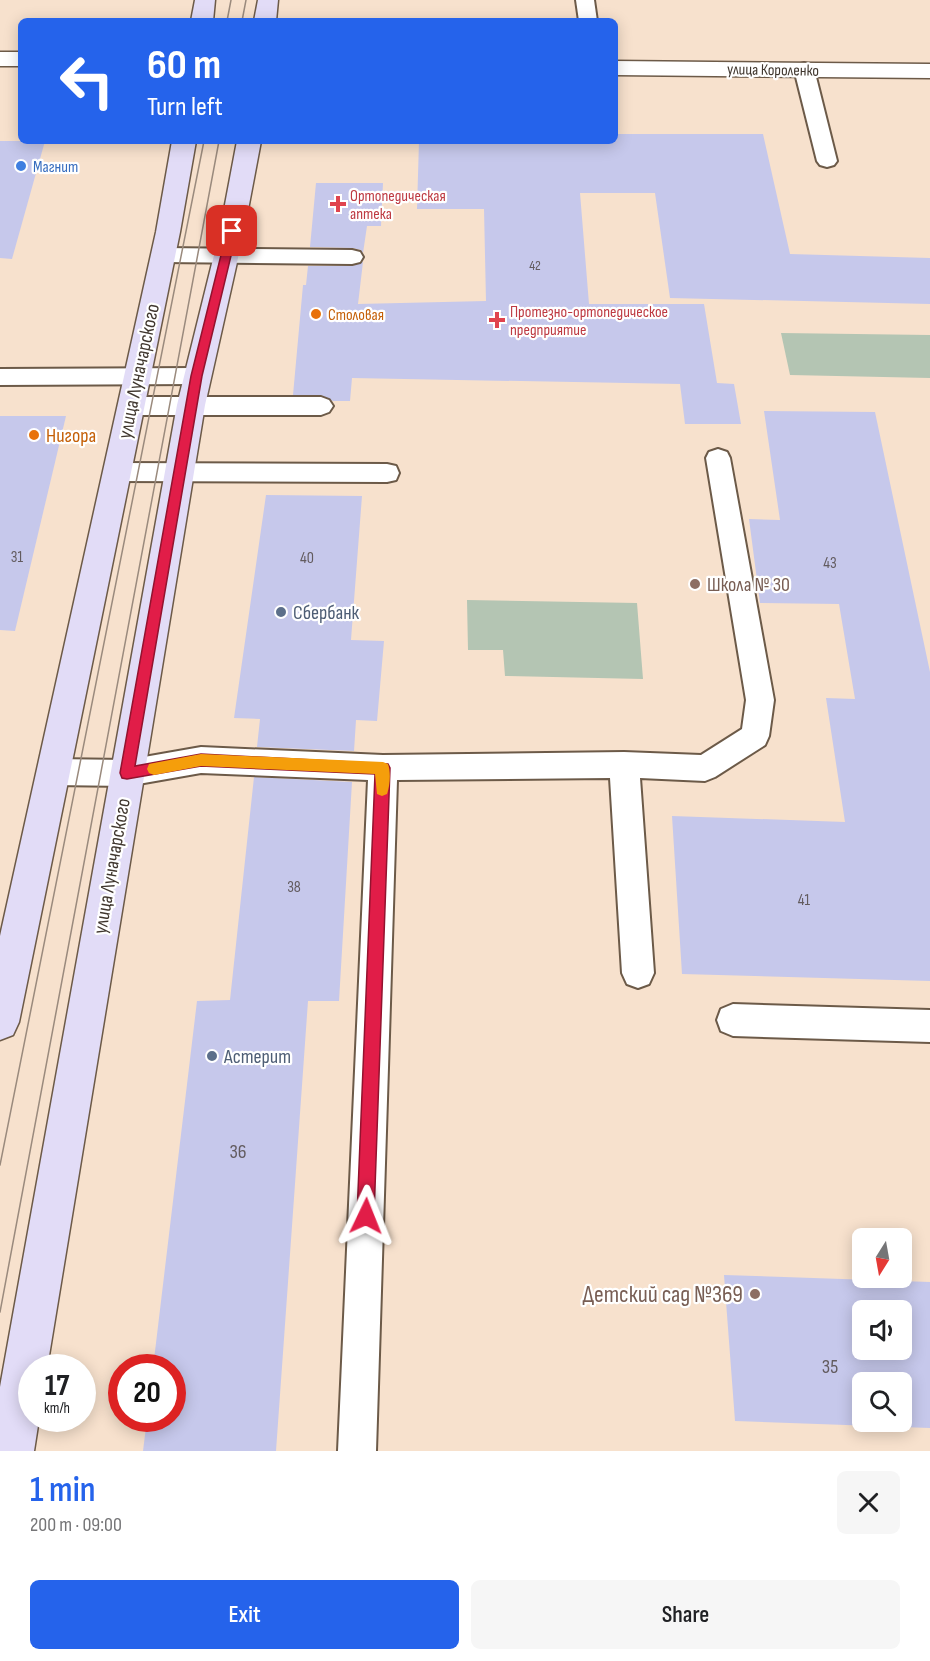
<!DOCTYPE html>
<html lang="en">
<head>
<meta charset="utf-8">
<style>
	:root { --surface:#fff; --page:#f6f6f6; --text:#202124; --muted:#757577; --accent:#2563eb }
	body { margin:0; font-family:"Sofia Sans Condensed",sans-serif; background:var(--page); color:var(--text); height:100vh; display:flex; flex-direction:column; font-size:22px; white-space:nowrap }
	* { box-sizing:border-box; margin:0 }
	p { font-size:20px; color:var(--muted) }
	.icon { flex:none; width:33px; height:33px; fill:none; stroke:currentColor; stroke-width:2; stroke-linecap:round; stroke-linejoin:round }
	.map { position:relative; height:1451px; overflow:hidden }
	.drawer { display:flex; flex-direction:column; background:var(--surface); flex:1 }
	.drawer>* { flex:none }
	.banner { position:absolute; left:18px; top:18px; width:600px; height:126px; border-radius:9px; box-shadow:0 3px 15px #0003; background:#2563eb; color:#fff; overflow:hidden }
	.needle { width:39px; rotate:191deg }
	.controls { position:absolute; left:852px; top:1228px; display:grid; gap:12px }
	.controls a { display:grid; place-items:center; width:60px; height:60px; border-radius:9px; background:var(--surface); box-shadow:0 3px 15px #0003; font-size:30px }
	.speed { position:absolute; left:18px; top:1354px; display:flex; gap:12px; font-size:30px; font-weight:700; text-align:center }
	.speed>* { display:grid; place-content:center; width:78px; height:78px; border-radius:50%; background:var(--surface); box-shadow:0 3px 15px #0003; line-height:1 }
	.speed small { font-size:15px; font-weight:400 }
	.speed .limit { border:9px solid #d22; background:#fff; color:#111 }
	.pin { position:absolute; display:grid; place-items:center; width:51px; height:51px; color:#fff; margin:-26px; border-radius:12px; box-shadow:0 3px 9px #0006 }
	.me { position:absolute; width:66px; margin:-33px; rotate:2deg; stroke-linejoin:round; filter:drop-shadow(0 0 4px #0008) }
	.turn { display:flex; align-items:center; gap:21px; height:126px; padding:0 30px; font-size:27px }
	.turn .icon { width:78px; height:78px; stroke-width:2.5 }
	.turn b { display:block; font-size:42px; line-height:51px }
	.round { display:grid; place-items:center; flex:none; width:63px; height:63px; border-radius:9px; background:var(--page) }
	.overview { display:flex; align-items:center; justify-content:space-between; height:102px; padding:0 30px }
	h1 { font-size:36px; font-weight:600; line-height:45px; color:var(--accent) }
	.cta { display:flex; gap:12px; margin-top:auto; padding:12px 30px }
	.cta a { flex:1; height:69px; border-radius:9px; background:var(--accent); color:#fff; font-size:24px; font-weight:600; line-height:69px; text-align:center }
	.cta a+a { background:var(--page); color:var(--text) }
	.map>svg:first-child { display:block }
</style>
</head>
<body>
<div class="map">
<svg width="930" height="1451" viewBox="0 0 930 1451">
	<rect width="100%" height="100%" fill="#f7e1cd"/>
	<g fill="#b4c5b3">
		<path d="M781,333L930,335V378L790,375Z"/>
		<path d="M467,600L637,603L643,679L505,676L503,650H468Z"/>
	</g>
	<g fill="#c6c8eb" fill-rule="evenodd">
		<path d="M615,134H763L790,254L930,258V304L670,298L655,193H580L589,304H704L717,383L734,384L741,424H685L680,384L352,378L350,401H333L321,395H293L303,285H306L308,266H352L363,262L358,304L486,301L484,209H417L419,141H615Z"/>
		<path d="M0,141H45L12,259L0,258Z"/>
		<path d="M316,183H383L381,226H367L363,253L361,250L353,248L310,247Z"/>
		<path d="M764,411L875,412L930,672V981L682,974L672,816L845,822L826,698L855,699L839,604L760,603L749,519L780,520Z"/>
		<path d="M0,416H66L15,631L0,630Z"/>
		<path d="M266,495L362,496L351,640L384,641L377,721L356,720L354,751L257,747L260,719L234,718Z"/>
		<path d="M254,777L352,782L339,1001H308L276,1451H143L147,1419H172V1368H153L197,1001L230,1000Z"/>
		<path d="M724,1275L930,1282V1428L735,1421ZM862,1311H902V1350H862ZM862,1383H902V1422H862Z"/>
	</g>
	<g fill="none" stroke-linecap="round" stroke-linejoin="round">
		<g stroke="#6c5a48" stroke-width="4">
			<g id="lane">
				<path d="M576,0H594L597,21H579Z"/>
				<path d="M804,63L811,65L814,69L837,161L834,165L827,167L820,165L817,161L794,69L797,65Z"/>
				<path d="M163,248L352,250L360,252L363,257L360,262L352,264L163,262L155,260L152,255L155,250Z"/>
				<path d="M197,368L205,370L209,376L205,382L197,384L0,385V369Z"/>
				<path d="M131,397H321L329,400L333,406L329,412L321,415H131L123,412L119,406L123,400Z"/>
				<path d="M718,449L727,452L730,458L774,700L769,736L765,745L715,777L705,781L640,778L654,973L649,984L638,988L627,984L622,973L610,778L397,780L376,1451H338L368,780L201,773L127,786L53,785L43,781L38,772L43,763L53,759L127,760L201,747L383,755L624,752L701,755L742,729L746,700L706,458L709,452Z"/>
				<path d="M116,463L387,464L396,466L399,473L396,480L387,482L116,481L107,479L104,472L107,465Z"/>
				<path d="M733,1004L930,1010V1042L733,1036L721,1031L717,1020L721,1009Z"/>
			</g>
		</g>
		<g stroke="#6c5a48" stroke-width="3">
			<g id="street">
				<rect x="0" y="52" width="21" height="14"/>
				<path d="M615,61L930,64V78L615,75Z"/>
			</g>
		</g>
		<g stroke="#6c5a48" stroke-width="3">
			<g id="secondary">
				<path d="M195,0H215L213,21H191Z"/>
				<path d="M258,0H278L276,21H254Z"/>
				<path d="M172,141H196L180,232L19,1022L13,1035L0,1040V936L156,232Z"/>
				<path d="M237,141H261L244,231L205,405L47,1368H32V1419H39L34,1451H0V1387L177,405L220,231Z"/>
			</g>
		</g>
		<use href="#lane" fill="#fff" fill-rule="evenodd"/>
		<use href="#street" fill="#fff" fill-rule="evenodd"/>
		<use href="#secondary" fill="#e2dcf7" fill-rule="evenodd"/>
		<g stroke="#9a8a7d" stroke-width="1.5">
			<path d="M227,21L231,0"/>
			<path d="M242,21L246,0"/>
			<path d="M0,1165L204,141"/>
			<path d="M0,1312L219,141"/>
		</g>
	</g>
	<path fill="#e11d48" stroke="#92132f" stroke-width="1.5" d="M232,228L237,231L202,376L135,766L201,754L388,764L390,768L374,1216L372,1222L366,1224L360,1222L357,1216L375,774L201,766L127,779L122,778L120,773L191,376L227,231Z"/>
	<path fill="#f59e0b" d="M201,754L383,762L388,764C391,772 390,786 387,794L382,796L377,794L375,774L201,766L154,775L149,773L147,769L149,764L154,763Z"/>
	<circle fill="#3f7fe0" stroke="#fff" stroke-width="2" cx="21" cy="166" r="6"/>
	<g fill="#e0444e" stroke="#fff" stroke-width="2">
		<path d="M335 195h6v6h6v6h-6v6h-6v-6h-6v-6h6z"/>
		<path d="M494 311h6v6h6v6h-6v6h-6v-6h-6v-6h6z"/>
	</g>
	<g fill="#e8710a" stroke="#fff" stroke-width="2">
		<circle cx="316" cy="314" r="6"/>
		<circle cx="34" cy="435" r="6"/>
	</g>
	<g fill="#8d6e63" stroke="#fff" stroke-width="2">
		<circle cx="695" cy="584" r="6"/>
		<circle cx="755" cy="1294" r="6"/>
	</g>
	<g fill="#5c6f8a" stroke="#fff" stroke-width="2">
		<circle cx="281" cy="612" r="6"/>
		<circle cx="212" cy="1056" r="6"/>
	</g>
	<g text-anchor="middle" stroke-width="4.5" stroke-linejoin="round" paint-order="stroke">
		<g font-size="14" fill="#625b5e">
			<text x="535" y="270">42</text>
		</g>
		<g font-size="16" fill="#40372f" stroke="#fff">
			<text transform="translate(773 69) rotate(1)" y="6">улица Короленко</text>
		</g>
		<g font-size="16" fill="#366cbe" stroke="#fff" text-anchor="start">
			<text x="33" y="172">Магнит</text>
		</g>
		<g font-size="16" fill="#be3a42" stroke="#fff" text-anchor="start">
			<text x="350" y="201">Ортопедическая<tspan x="350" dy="18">аптека</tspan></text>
			<text x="510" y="317">Протезно-ортопедическое<tspan x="510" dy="18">предприятие</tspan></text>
		</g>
		<g font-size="16" fill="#c56008" stroke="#fff" text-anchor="start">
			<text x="328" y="320">Столовая</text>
		</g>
		<g font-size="16" fill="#625b5e">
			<text x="17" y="562">31</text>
			<text x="307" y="563">40</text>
			<text x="830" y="568">43</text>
			<text x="294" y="892">38</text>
			<text x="804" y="905">41</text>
		</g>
		<g font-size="20" fill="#40372f" stroke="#fff">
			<text transform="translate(138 371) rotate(-78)" y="7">улица Луначарского</text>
			<text transform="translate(111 866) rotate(-80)" y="7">улица Луначарского</text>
		</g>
		<g font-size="20" fill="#c56008" stroke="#fff" text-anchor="start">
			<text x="46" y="442">Нигора</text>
		</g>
		<g font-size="20" fill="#785e54" stroke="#fff" text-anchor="start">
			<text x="707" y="591">Школа № 30</text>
		</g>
		<g font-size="20" fill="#4e5e75" stroke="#fff" text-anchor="start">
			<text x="293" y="619">Сбербанк</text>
			<text x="224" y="1063">Астерит</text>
		</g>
		<g font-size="20" fill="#625b5e">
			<text x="238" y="1158">36</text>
			<text x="830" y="1373">35</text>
		</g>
		<g font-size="24" fill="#785e54" stroke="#fff" text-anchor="end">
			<text x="743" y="1302">Детский сад №369</text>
		</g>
	</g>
</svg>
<div class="controls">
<a><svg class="needle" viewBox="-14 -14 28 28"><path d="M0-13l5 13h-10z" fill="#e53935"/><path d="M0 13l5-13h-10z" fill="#757577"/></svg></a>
<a><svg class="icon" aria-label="sound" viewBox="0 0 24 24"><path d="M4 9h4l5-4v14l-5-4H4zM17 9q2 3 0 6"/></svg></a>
<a><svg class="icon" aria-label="search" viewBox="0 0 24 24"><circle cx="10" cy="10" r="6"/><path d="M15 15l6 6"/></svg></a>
</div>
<div class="speed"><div>17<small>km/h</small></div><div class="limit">20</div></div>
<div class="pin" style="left:232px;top:231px;background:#d93025"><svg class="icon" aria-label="arrive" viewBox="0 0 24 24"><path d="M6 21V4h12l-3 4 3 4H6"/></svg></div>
<svg class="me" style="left:366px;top:1216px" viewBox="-20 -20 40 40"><path d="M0-17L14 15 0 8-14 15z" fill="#e11d48" stroke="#fff" stroke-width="4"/></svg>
<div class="banner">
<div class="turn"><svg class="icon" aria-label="left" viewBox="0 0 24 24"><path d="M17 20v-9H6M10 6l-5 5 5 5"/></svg><div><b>60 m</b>Turn left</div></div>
</div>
</div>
<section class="drawer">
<div class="overview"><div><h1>1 min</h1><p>200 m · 09:00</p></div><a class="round"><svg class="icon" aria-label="close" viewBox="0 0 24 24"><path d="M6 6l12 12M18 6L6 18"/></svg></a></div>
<div class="cta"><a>Exit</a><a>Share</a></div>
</section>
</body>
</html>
